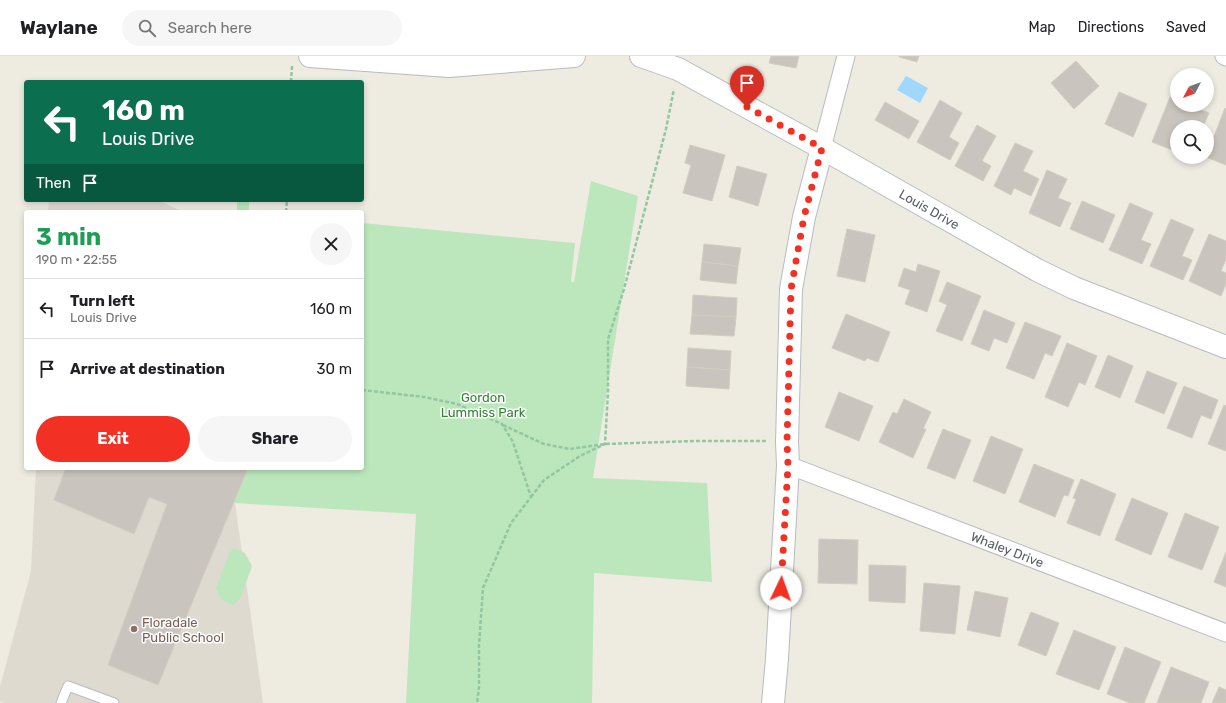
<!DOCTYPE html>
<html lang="en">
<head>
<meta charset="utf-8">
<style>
	:root { --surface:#fff; --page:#f6f6f6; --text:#202124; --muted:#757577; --line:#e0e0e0; --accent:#f23023 }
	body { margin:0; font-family:Rubik,sans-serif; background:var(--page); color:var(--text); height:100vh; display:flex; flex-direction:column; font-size:15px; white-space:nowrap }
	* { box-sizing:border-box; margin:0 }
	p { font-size:13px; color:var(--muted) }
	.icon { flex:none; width:22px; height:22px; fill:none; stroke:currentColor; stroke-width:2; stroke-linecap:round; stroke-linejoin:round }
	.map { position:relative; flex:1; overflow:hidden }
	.sheet { position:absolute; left:24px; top:154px; width:340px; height:260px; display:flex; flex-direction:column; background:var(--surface); border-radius:4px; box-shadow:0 2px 6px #0003 }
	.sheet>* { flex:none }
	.top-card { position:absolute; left:24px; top:24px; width:340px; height:122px; border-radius:4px; box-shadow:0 2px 6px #0003; background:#0b6e4f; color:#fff; overflow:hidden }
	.needle { width:26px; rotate:229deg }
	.tools { position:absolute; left:1170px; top:12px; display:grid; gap:8px }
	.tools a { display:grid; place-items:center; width:44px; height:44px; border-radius:50%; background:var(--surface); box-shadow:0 2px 6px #0003; font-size:20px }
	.pin { position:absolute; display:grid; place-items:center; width:34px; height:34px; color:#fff; margin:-41px -17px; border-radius:50% 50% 50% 0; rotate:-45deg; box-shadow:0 0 4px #0007 }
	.pin .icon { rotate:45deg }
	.me { position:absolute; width:44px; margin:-22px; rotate:3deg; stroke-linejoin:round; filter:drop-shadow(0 0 3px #0008) }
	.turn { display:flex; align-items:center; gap:14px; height:84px; padding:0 12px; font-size:18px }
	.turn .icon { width:52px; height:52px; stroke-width:2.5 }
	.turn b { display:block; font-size:28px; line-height:34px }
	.then { display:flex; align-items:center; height:38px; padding:0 12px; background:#0003; gap:8px; font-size:15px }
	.round { display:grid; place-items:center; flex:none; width:42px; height:42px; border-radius:21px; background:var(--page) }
	.headline { display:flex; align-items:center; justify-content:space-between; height:68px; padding:0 12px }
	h1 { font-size:24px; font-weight:700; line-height:30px; color:#1e9e55 }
	.primary-button { display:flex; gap:8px; margin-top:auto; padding:8px 12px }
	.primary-button a { flex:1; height:46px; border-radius:24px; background:var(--accent); color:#fff; font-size:16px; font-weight:700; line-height:46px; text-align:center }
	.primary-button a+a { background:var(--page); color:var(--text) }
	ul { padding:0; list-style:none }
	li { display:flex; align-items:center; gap:12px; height:60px; padding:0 12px; border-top:1px solid var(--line) }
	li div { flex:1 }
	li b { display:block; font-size:15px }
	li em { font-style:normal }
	header { display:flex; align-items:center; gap:24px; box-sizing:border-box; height:56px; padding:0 20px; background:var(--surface); border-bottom:1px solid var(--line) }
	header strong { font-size:19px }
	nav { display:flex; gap:22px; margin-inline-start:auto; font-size:14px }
	.search { width:280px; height:36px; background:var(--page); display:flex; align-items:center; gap:10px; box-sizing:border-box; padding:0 14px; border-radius:22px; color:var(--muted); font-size:15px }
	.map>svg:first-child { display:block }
</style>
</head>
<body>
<header>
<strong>Waylane</strong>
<div class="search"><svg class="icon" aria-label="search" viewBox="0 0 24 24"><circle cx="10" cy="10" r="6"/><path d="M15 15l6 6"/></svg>Search here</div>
<nav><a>Map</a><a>Directions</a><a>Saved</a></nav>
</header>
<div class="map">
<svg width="1226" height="647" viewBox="0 0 1226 647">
	<rect width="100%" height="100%" fill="#eeebe1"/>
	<g fill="#dedad0">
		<path d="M49,144H157L184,156H48Z"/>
		<path d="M36,412H236L235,447L263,647H4L0,645V631L31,515Z"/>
	</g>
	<g fill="#bce7bc">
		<path d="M591,125L638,140L593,422L707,427L712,526L594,517L592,647H406L416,458L235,447L236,412H362V167L575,187L571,226H574Z"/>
		<rect x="237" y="144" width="12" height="12"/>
		<path d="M234,492L245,497L252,510L241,541L234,549L223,545L219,540L216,532L229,497Z"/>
	</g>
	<path fill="#a0d7ff" d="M906,20L928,32L920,47L897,34Z"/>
	<g fill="#c9c5be" stroke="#d3ccbf">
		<path d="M771,0H799L796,12L769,7Z"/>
		<path d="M899,0H919L917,6L899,1Z"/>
		<path d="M1076,5L1099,30L1074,53L1051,27Z"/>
		<path d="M1119,36L1147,48L1133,81L1105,68Z"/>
		<path d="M1170,41L1177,44V49H1189L1209,57L1203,71H1177V96L1152,86Z"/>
		<path d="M940,44L962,57L949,81L959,87L950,104L917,86Z"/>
		<path d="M885,46L919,65L909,83L875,64Z"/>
		<path d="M1225,52L1226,53V109L1206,101Z"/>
		<path d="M977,69L996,80L982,105L991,110L983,125L955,110Z"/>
		<path d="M1015,87L1033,95L1023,115L1039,123L1031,140L1014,132L1011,139L994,130Z"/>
		<path d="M690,89L725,99L712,145L683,137L691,109L685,107Z"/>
		<path d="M737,110L767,118L758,150L729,141Z"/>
		<path d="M1047,114L1067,123L1058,142L1071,147L1060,171L1029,157Z"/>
		<path d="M1082,145L1115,159L1103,187L1070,173Z"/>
		<path d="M1130,147L1153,157L1141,184L1151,188L1142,208L1109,194Z"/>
		<path d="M1171,163L1194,173L1182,200L1192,204L1183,224L1150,210Z"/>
		<path d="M847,173L875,179L865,226L837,220Z"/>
		<path d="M1209,178L1226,185V203L1221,215L1226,217V228L1221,240L1189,225Z"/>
		<path d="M704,188L741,192L738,210L702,206Z"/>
		<path d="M702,206L738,210L736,228L700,224Z"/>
		<path d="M918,208L940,215L927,256L905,248L910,234L898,230L904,212L916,216Z"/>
		<path d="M947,226L981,240L962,285L936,275L947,249L939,245Z"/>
		<path d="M693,239L737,242L736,261L692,259Z"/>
		<path d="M984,254L1015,267L1007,287L994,282L989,295L971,288Z"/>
		<path d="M846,258L890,276L878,306L867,302L865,305L832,292Z"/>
		<path d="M692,259L736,261L734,280L690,278Z"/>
		<path d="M1025,266L1061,280L1052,300L1045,297L1034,323L1006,312Z"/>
		<path d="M1067,287L1097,300L1085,329L1079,326L1068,351L1045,341Z"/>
		<path d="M688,292L731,295L730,314L687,311Z"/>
		<path d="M1108,299L1133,310L1120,342L1095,331Z"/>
		<path d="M687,311L730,314L729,333L686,330Z"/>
		<path d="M1147,315L1177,327L1164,358L1135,346Z"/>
		<path d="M1184,330L1218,344L1211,363L1201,359L1192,382L1167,372Z"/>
		<path d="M839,336L873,350L859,385L825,371Z"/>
		<path d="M904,343L931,356L923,373H926L913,402L879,386L893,356L897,358Z"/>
		<path d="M1224,349L1226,350V395L1208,388Z"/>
		<path d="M943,373L971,384L955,423L927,412Z"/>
		<path d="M991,380L1023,393L1005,438L973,425Z"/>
		<path d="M1034,408L1074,424L1068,440L1064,439L1055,461L1019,446Z"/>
		<path d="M66,412H248L158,629L108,609L167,448L149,441L134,478L54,444Z"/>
		<path d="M1081,423L1116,438L1100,480L1067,467L1076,443L1073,442Z"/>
		<path d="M1132,442L1168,457L1151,499L1115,484Z"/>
		<path d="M1185,457L1219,471L1202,514L1168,501Z"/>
		<path d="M819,483L858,484L857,528L818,527Z"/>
		<path d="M1226,496V531L1214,526Z"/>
		<path d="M869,509L906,510L905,547L869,545Z"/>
		<path d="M924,527L960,530L955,578L920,575Z"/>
		<path d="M975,535L1008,542L1000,581L967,574Z"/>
		<path d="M1031,556L1059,567L1046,600L1018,589Z"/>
		<path d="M1074,574L1116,591L1099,634L1056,618Z"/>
		<path d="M1125,591L1161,606L1144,647H1130L1107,638Z"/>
		<path d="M1171,611L1209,626L1201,647H1157Z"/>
		<path d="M1219,631L1226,634V647H1212Z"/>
	</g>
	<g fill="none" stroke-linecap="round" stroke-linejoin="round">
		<g stroke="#b7babf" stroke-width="11">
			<path id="lane" d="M61,647L68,630L114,647"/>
		</g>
		<g stroke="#b7babf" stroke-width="19">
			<g id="street">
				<path d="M1224,0L1226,1"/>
				<path d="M822,92L846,0"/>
				<path id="s1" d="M788,409L1226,577"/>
			</g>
		</g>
		<g stroke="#b7bbc1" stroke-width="24">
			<g id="secondary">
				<path d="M310,0L449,10L574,0"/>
				<path id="s2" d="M641,0L678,13L822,92L1037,214L1074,232L1226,291"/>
				<path d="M773,647L777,603L788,409L787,386L791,233L804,161L822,92"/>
			</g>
		</g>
		<g stroke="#93c6a1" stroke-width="2.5" stroke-dasharray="4 2" stroke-linecap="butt">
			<path d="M291,26L292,10"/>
			<path d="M286,156L287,144"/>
			<path d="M362,334L424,341L457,348L502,368L513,386L531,441L511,467L483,532L479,589V631L477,647"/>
			<path d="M503,369L544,388L570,393L605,388L694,385H767"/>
			<path d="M531,441L544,424L580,400L605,388L608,336V283L624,233L666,73L674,33"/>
		</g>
		<use href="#lane" stroke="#fff" stroke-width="9"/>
		<use href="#street" stroke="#fff" stroke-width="17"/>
		<use href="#secondary" stroke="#fff" stroke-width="22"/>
	</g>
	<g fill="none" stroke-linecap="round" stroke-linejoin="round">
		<path stroke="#f23023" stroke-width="7" stroke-dasharray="0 12.6" d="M747,51L822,92L804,161L791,233L787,386L788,409L781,533"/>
	</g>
	<circle fill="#8d6e63" stroke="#fff" stroke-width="1.5" cx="134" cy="573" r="4"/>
	<g text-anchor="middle" stroke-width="3" stroke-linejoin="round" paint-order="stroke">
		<g font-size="13" fill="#5a5e63" stroke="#fff">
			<text dy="5" stroke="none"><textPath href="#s2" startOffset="327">Louis Drive</textPath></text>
			<text dy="5" stroke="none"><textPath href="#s1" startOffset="235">Whaley Drive</textPath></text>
		</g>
		<g font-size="13" fill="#2f8532" stroke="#fff">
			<text x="483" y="346">Gordon<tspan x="483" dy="15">Lummiss Park</tspan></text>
		</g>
		<g font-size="13" fill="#785e54" stroke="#fff" text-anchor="start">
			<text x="142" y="571">Floradale<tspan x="142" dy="15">Public School</tspan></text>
		</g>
	</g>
</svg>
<div class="tools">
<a><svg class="needle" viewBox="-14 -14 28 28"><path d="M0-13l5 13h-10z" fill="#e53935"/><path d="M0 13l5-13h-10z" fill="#757577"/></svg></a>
<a><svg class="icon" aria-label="search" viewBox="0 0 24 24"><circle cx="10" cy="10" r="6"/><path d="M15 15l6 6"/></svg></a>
</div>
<div class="pin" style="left:747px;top:51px;background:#d93025"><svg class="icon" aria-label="arrive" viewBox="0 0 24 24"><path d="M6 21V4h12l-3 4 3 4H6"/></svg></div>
<svg class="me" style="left:781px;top:533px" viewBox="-20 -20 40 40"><circle r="19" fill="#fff"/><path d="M0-13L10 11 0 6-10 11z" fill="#f23023"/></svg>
<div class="top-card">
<div class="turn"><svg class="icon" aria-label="left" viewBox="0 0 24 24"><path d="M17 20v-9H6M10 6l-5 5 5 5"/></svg><div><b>160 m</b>Louis Drive</div></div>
<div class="then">Then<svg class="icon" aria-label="arrive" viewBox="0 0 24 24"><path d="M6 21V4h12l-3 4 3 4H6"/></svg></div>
</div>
<section class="sheet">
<div class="headline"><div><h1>3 min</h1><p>190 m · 22:55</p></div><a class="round"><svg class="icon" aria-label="close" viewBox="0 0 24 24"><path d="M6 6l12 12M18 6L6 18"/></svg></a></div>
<ul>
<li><svg class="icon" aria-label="left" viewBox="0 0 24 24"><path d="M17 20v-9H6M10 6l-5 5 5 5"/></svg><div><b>Turn left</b><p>Louis Drive</p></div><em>160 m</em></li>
<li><svg class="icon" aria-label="arrive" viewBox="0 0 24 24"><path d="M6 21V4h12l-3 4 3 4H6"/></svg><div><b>Arrive at destination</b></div><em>30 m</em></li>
</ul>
<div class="primary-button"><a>Exit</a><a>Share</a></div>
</section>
</div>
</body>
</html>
